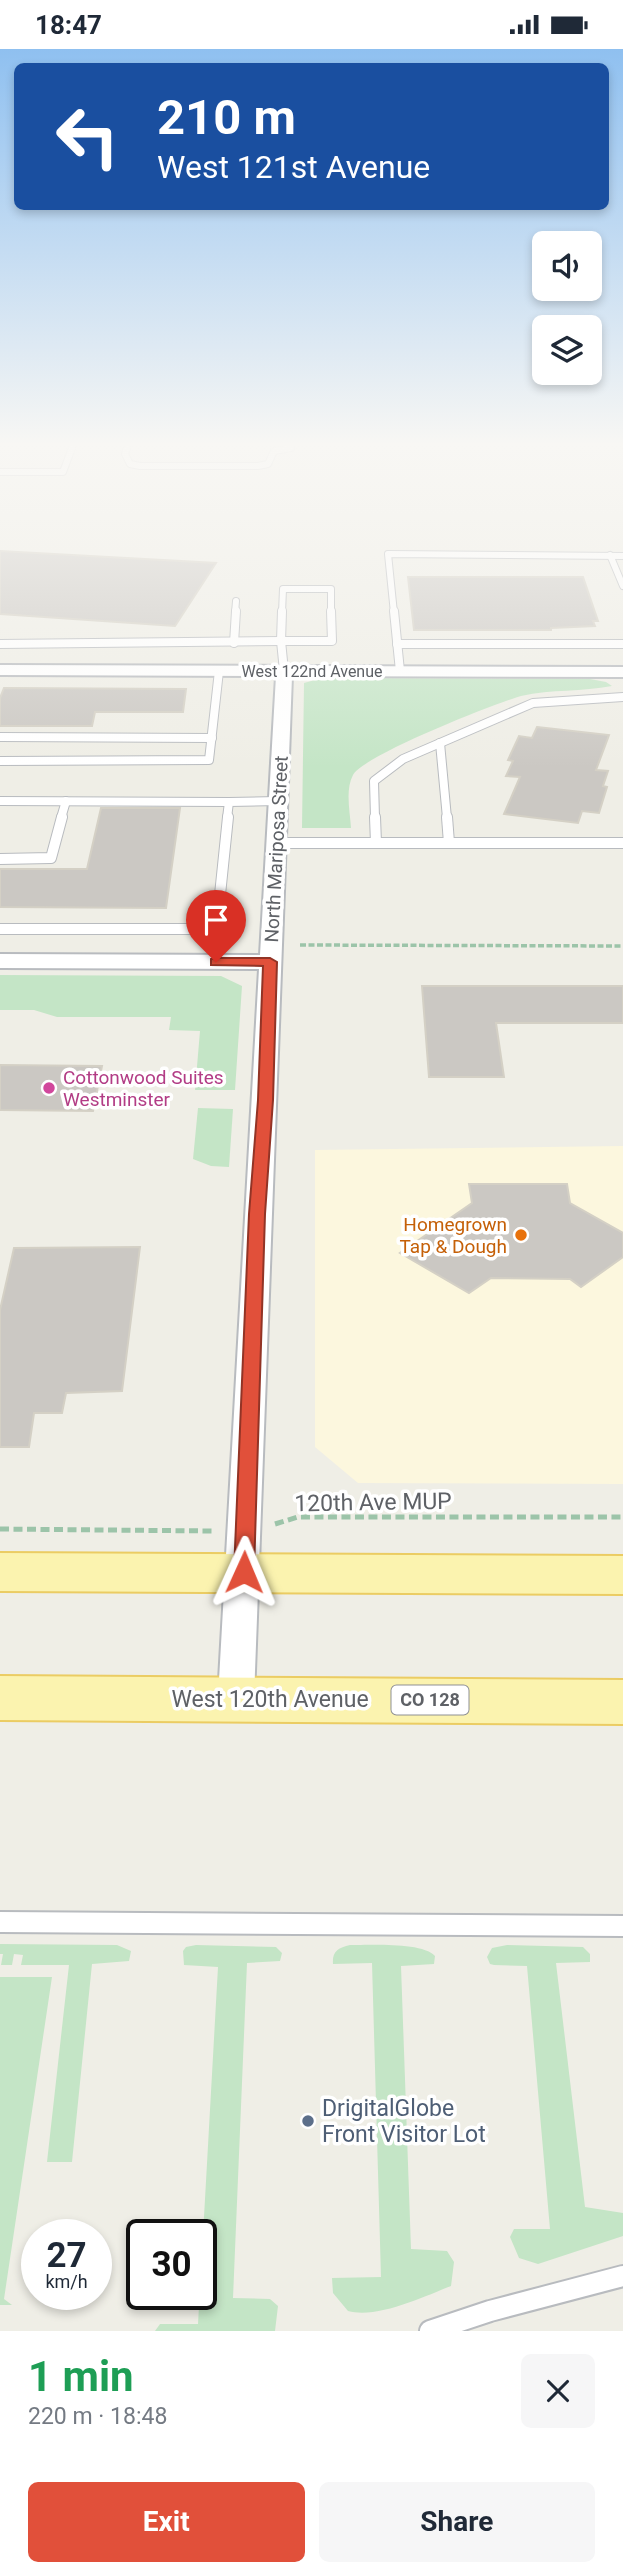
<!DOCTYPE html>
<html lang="en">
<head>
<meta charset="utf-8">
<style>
	:root { --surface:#fff; --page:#f6f6f7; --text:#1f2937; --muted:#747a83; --accent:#e1503a }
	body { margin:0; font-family:Roboto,sans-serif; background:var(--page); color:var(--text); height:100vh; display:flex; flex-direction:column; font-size:26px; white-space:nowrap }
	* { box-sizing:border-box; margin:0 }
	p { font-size:23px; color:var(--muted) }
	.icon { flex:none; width:38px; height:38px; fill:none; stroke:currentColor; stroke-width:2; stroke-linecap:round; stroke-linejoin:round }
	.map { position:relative; height:2282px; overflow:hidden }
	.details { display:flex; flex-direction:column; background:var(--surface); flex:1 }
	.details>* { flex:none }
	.top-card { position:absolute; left:14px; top:14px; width:595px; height:147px; border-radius:10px; box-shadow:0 4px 10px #0003; background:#1a4fa0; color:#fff; overflow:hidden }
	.controls { position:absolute; left:532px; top:182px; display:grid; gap:14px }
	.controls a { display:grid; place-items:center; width:70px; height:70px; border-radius:10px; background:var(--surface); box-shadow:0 4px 10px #0003; font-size:35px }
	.speed { position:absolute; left:21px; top:2170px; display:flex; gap:14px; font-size:35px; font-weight:700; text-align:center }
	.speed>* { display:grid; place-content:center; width:91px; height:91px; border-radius:50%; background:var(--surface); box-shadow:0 4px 10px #0003; line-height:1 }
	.speed small { font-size:18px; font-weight:400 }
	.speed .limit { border:4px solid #111; border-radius:10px; background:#fff; color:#111 }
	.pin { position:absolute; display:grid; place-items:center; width:60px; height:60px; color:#fff; margin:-72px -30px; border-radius:50% 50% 50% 0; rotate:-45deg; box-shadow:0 0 7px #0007 }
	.pin .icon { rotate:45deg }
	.me { position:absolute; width:77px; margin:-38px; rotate:1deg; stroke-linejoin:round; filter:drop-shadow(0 0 5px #0008) }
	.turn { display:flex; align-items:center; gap:24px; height:147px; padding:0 28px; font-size:32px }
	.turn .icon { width:91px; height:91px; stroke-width:2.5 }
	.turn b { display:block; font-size:49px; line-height:60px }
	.round { display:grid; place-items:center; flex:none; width:74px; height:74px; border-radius:10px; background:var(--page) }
	.head { display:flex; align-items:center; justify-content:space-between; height:119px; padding:0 28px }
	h1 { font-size:42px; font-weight:700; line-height:52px; color:#1e9e55 }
	.cta { display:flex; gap:14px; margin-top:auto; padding:14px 28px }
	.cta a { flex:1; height:80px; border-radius:10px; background:var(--accent); color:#fff; font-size:28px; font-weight:700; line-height:80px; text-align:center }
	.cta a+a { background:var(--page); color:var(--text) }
	.status { display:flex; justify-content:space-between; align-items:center; height:49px; padding:0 35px; background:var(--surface); direction:ltr }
	.status svg { height:19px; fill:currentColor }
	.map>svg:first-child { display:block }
</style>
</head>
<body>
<div class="status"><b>18:47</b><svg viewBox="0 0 49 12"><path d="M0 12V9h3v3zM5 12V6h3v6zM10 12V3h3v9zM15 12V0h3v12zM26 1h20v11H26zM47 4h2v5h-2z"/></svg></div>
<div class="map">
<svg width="623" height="2282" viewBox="0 0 623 2282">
	<rect width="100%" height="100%" fill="#efeee6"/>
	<path fill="#fcf7de" d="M623,1097V1435L358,1434L315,1398V1101Z"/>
	<g fill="#c4e5c6">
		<path d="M322,629L590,630L606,633L612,637C582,643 552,640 521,647C496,654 362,707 353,726C345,741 350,762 351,779H302L304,634Z"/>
		<path d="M0,926L221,927L242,937L235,1041H195L200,982L169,981L171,968H57L34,961H0Z"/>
		<path d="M198,1059L233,1060L229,1118L211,1117L193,1110Z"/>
		<path d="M0,1895L117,1896L131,1902L129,1912L92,1915L72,2113H47L69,1916H21L23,1906L14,1905L12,1916H1L3,1905H0Z"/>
		<path d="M196,1896L276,1898L282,1904L280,1912L247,1914L233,2249L270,2250L278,2257L275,2282H155L160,2275H198L218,1918L184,1916L183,1902L186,1898Z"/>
		<path d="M350,1896C370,1896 423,1893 435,1907L434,1915L401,1917L411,2200L447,2202L454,2213L451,2237C423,2248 377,2270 348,2262L333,2244L332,2229L381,2228L372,1914L333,1915C332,1902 338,1899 350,1896Z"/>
		<path d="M507,1896L583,1898L590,1905V1913L556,1914L585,2158L623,2164V2187L538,2215L519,2209L510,2188L514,2180H550L527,1917L494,1916L490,1915L487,1908L492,1899Z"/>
		<path d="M0,1928H52L4,2250L12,2256H0Z"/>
	</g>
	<g fill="#cbc8c3" stroke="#d4d0c5" stroke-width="2">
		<path d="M0,502L216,514L175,577L0,565Z"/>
		<path d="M408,528H583L598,572H593L595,577L551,579V581H414Z"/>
		<path d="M4,639L186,640L183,663H95L92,677H0V649Z"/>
		<path d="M537,678L609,686L596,721L608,722L603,737L607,738L599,764L582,762L578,774L504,765L520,728L506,727L513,712L508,711L519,687L532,689Z"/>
		<path d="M101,759H180L166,859L0,858V820H87Z"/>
		<path d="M422,937H623V974H496L504,1028H429Z"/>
		<path d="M0,1016L102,1017L93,1062L0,1061Z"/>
		<path d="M469,1135H567L570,1154L623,1184V1208L581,1238L570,1230L491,1229L469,1244L400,1204L472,1154Z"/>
		<path d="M140,1198L122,1342L66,1344L62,1364H34L29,1398H0V1261L14,1199Z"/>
	</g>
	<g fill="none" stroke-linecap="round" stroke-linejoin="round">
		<g stroke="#b8bbbf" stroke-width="8">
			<g id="service-far3">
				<path d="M127,399L125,405L130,415L140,417H258L268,415L274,402L291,399"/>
				<path d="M0,423H63L72,399"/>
				<path d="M610,506L623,537"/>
				<path d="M235,564L236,552"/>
				<path d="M282,564L283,540H331V564"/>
				<path d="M394,564L388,505L623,507"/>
			</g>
		</g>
		<g stroke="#b8bbbf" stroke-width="10">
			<g id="service-far2">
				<path d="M394,562L400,622"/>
				<path d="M281,592L284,622"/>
				<path d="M281,592L282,562"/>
				<path d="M281,592H332L331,562"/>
				<path d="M234,594L236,562"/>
				<path d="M0,595L281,592"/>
				<path d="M397,595H623"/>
				<path d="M0,688L212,689"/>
				<path d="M440,694L447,769"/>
				<path d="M0,712L209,711L219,622"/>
				<path d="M0,752L229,753"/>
				<path d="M61,769L66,752"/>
				<path d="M227,769L229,753L278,752"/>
				<path d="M375,769L374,732L403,710L533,654L623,648"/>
			</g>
		</g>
		<g stroke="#b8bbbf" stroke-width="12">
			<g id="service-far1">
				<path d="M375,768L376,794"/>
				<path d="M447,768L449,794"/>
				<path d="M276,794H623"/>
				<path d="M0,810L51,809L62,768"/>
				<path d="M0,880H195L218,865L228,768"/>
			</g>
		</g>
		<g stroke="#b8bbbf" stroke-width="24">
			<g id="service">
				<path d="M0,1873L623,1877"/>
				<path d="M430,2282L490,2262L623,2227"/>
			</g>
		</g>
		<g stroke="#b8bbbf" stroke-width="4">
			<path id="minor" d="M0,616L623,618V628L292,627L254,1649L249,1659L236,1664L223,1659L218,1649L259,920L0,919V905L260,906L276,627L0,626Z"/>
		</g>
		<g stroke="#ebcc63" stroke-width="4">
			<g id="primary">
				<path d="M0,1504L623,1507V1545L0,1542Z"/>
				<path d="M0,1627L623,1631V1675L0,1671Z"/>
			</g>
		</g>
		<path stroke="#9cc4a9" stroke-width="3.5" stroke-dasharray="6 2.5" stroke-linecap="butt" d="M300,896L623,897"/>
		<g stroke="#9cc4a9" stroke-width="5" stroke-dasharray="9 4.5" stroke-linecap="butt">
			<path d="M275,1475L298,1468H623"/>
			<path d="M0,1480L215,1482"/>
		</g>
		<use href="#service-far3" stroke="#fff" stroke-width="6"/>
		<use href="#service-far2" stroke="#fff" stroke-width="8"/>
		<use href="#service-far1" stroke="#fff" stroke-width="10"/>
		<use href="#service" stroke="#fff" stroke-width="20"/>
		<use href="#minor" fill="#fff" fill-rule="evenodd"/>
		<use href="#primary" fill="#fbf3af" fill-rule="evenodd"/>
	</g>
	<linearGradient id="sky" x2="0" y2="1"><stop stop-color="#8fc0f0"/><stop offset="0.55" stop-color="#f8f7f4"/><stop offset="1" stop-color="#f8f7f4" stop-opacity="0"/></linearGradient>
	<rect width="623" height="719" fill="url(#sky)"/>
	<path fill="#e1503a" stroke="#923426" stroke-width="2" d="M216,909H270L277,913L273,1051L265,1165L254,1523L251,1528L244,1531L237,1528L234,1523L249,1165L258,1051L263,917L211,916V910Z"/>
	<circle fill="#d1479c" stroke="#fff" stroke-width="2.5" cx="49" cy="1039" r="7"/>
	<circle fill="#e8710a" stroke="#fff" stroke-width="2.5" cx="521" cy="1186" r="7"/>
	<circle fill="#5c6f8a" stroke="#fff" stroke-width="2.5" cx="308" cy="2072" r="7"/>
	<g text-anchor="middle" stroke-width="7" stroke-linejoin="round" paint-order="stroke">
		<g font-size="16" fill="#5e6166" stroke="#fff">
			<text x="312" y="628">West 122nd Avenue</text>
		</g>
		<rect fill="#fff" stroke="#8e9094" stroke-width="2" x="391.5" y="1636.5" width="77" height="29" rx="5"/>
		<g font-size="18" font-weight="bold" fill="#5e6166">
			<text x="430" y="1657">CO 128</text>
		</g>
		<g font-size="19" fill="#5e6166" stroke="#fff">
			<text transform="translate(276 800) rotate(-87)" y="7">North Mariposa Street</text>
		</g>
		<g font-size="19" fill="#b23c85" stroke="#fff" text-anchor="start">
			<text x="63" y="1035">Cottonwood Suites<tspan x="63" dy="22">Westminster</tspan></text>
		</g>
		<g font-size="19" fill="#c56008" stroke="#fff" text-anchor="end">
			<text x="507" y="1182">Homegrown<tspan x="507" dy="22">Tap &amp; Dough</tspan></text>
		</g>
		<g font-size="23" fill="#5e6166" stroke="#fff">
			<text transform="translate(373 1453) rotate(-1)" y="8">120th Ave MUP</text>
			<text x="270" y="1658">West 120th Avenue</text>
		</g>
		<g font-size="23" fill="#4e5e75" stroke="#fff" text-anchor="start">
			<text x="322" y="2067">DrigitalGlobe<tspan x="322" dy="26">Front Visitor Lot</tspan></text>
		</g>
	</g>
</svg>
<div class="controls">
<a><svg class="icon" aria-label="sound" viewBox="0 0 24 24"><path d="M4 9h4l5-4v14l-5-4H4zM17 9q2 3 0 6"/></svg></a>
<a><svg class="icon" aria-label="layers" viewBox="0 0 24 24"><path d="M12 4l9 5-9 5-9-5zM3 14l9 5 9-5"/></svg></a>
</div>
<div class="speed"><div>27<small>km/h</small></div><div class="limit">30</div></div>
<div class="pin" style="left:216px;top:913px;background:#d93025"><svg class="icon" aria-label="arrive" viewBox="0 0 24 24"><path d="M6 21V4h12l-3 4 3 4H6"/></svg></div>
<svg class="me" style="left:244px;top:1523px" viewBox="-20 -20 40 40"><path d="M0-17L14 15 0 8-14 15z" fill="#e1503a" stroke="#fff" stroke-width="4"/></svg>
<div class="top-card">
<div class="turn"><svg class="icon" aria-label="left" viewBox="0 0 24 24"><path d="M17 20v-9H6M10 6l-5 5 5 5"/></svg><div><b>210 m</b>West 121st Avenue</div></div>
</div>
</div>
<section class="details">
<div class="head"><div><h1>1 min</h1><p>220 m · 18:48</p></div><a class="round"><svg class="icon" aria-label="close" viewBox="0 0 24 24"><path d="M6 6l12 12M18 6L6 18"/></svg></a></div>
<div class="cta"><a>Exit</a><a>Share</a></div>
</section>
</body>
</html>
